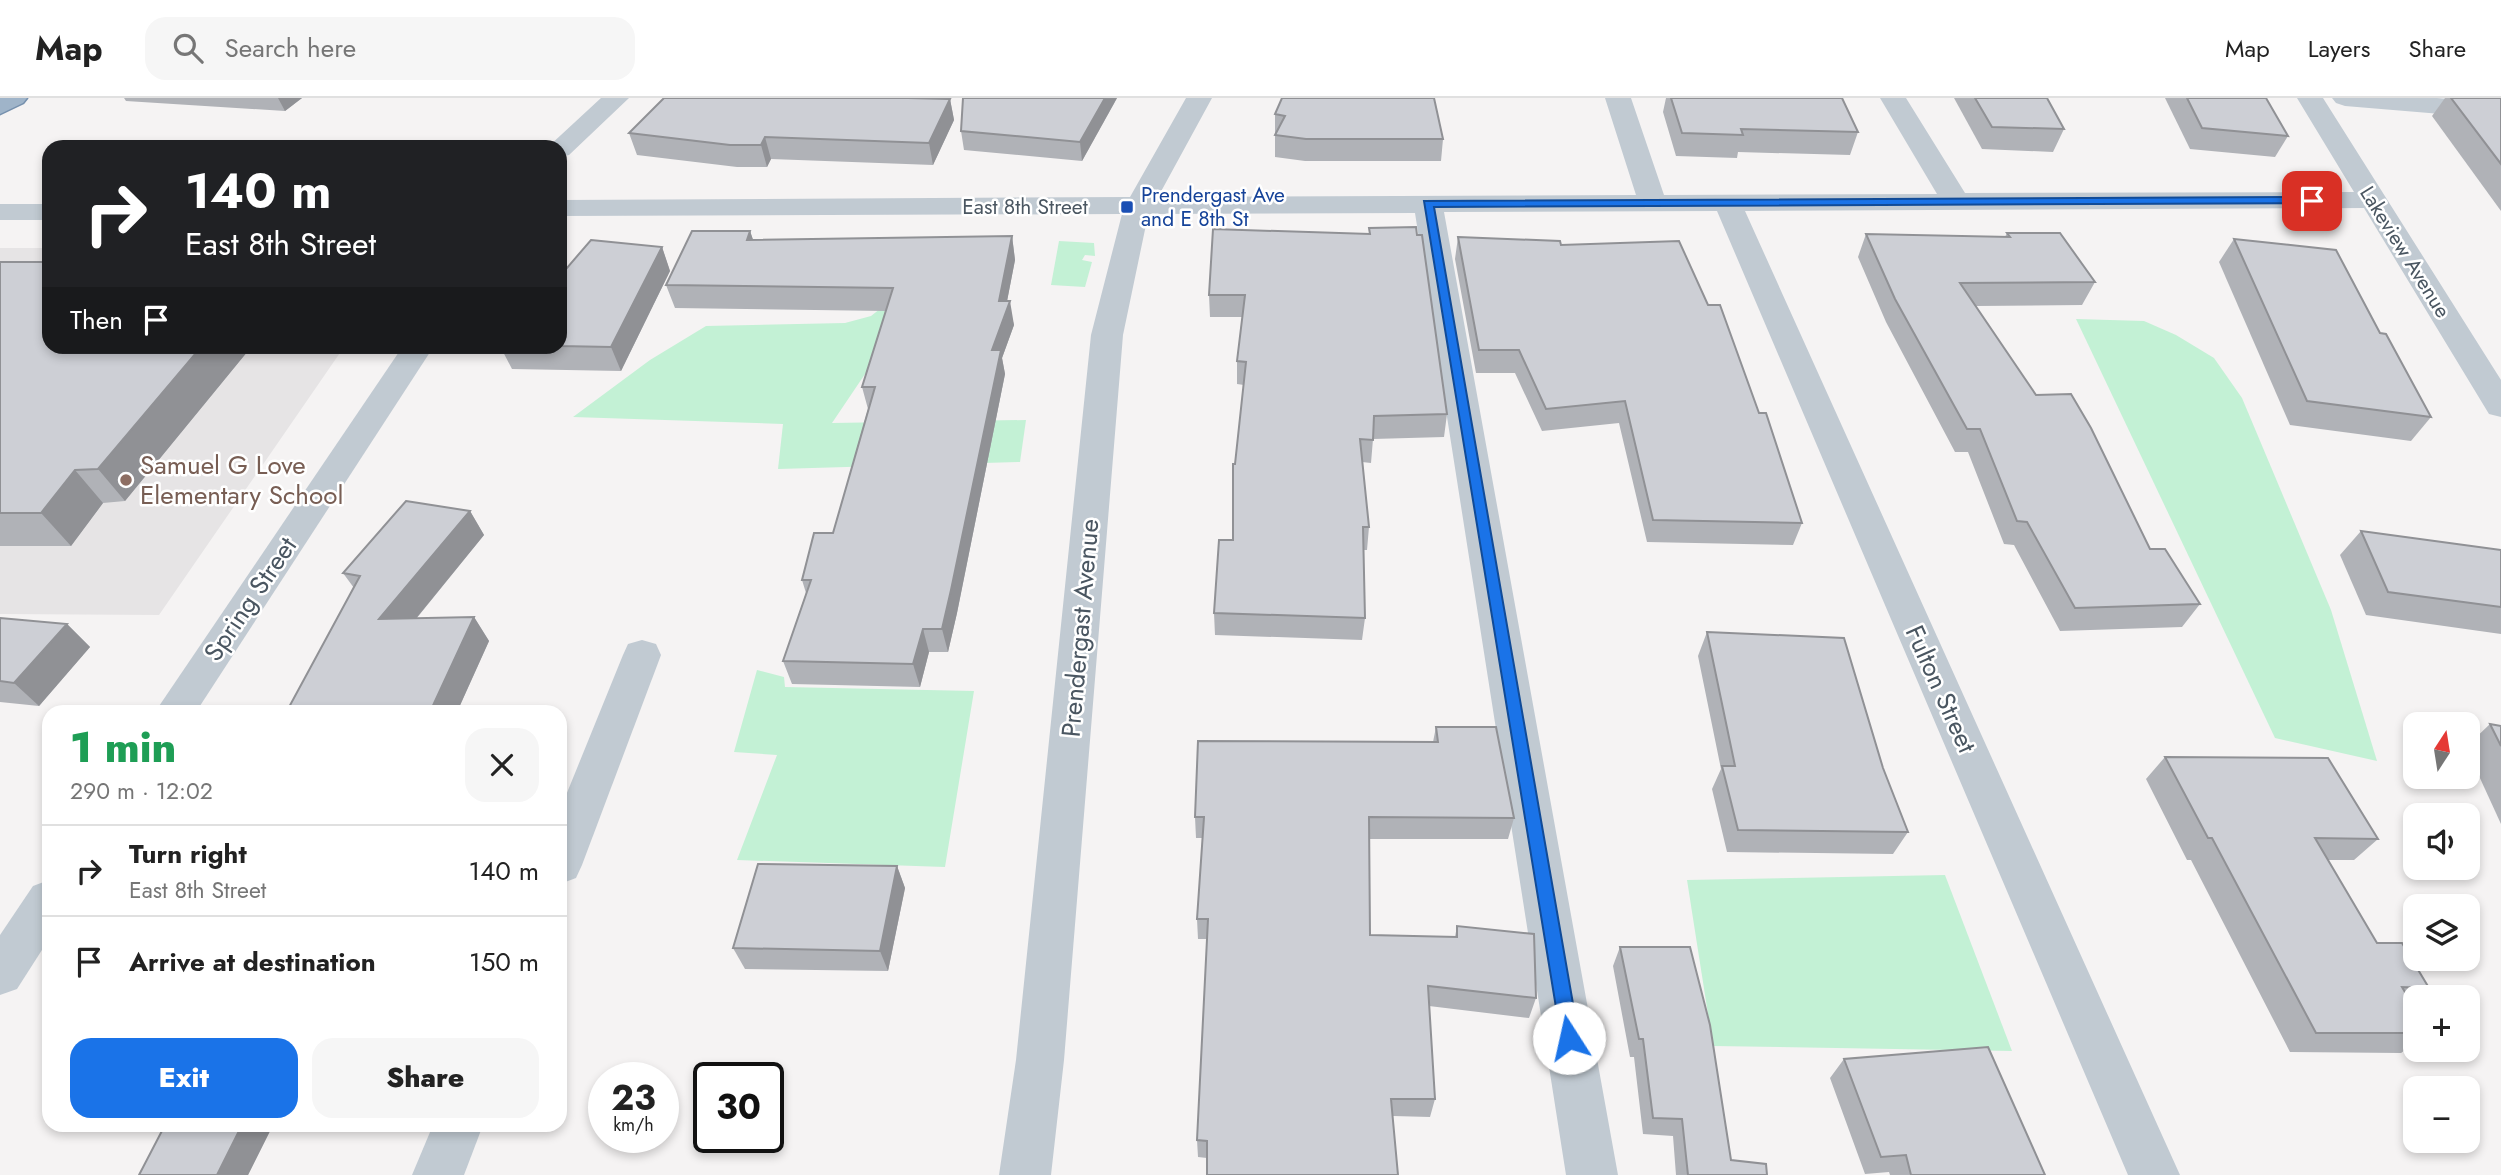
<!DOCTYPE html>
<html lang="en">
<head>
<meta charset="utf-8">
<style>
	:root { --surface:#fff; --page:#f6f6f6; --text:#222; --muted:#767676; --line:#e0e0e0; --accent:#1a73e8 }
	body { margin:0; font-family:Jost,sans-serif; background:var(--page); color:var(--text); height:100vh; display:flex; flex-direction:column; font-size:26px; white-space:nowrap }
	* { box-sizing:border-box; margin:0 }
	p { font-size:23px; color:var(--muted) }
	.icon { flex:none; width:38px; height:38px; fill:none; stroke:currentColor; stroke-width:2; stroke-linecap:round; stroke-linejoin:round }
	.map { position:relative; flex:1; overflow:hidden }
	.side { position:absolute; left:42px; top:607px; width:525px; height:427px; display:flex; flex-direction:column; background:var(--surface); border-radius:21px; box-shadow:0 4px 10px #0003 }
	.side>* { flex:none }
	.hud { position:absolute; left:42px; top:42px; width:525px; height:214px; border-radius:21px; box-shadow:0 4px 10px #0003; background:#202124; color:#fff; overflow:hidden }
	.needle { width:46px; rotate:12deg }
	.tools { position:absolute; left:2403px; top:614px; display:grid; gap:14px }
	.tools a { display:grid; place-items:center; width:77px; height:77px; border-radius:14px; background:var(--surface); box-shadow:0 4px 10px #0003; font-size:35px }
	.speed { position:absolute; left:588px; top:964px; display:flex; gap:14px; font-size:35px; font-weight:700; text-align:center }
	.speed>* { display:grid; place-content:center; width:91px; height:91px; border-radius:50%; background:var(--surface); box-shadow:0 4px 10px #0003; line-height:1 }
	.speed small { font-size:18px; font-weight:400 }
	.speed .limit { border:4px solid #111; border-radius:10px; background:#fff; color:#111 }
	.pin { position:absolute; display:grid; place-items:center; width:60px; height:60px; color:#fff; margin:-30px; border-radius:14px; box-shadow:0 4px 10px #0006 }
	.me { position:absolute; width:77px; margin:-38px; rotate:350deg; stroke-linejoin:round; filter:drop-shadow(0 0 5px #0008) }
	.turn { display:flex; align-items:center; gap:24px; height:147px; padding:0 28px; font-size:32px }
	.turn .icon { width:91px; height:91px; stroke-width:2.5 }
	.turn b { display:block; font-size:49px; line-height:60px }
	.then { display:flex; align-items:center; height:66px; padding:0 28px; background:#0003; gap:14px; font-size:26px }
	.round { display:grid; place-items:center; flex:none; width:74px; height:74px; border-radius:21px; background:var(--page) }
	.overview { display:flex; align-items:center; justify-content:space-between; height:119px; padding:0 28px }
	h1 { font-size:42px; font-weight:800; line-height:52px; color:#1e9e55 }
	.primary-button { display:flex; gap:14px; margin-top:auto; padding:14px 28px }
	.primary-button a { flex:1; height:80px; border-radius:21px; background:var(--accent); color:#fff; font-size:28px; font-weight:800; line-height:80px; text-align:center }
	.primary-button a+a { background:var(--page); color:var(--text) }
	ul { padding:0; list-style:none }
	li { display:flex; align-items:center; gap:21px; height:91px; padding:0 28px; border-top:2px solid var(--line) }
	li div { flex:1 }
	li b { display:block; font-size:26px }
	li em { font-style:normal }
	header { display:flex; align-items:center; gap:42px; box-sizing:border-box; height:98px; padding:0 35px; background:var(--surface); border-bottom:2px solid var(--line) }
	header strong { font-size:33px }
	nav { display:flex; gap:38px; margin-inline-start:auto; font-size:24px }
	.search { width:490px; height:63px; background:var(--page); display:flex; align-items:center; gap:18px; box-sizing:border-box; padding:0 24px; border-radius:21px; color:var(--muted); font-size:26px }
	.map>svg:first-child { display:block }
</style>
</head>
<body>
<header>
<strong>Map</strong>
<div class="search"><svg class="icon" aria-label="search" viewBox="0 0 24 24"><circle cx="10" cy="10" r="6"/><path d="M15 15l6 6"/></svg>Search here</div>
<nav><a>Map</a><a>Layers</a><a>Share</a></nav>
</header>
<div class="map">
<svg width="2501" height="1077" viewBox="0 0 2501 1077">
	<rect width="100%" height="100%" fill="#f5f3f3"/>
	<path fill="#e6e4e5" d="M0,150H49V248L344,249L159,517L0,516Z"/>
	<g fill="#c3f1d5">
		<path d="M1059,143L1094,145L1095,158L1085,157L1082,162L1092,164L1085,189L1051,187Z"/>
		<path d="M923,190L832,325L1026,322L1020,364L778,371L783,326L573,319L650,262L706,228L845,225L871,218L890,203Z"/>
		<path d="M2076,221L2144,223L2176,237L2214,260L2242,300L2331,512L2377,663L2275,640Z"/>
		<path d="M757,572L784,579L785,589L974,593L945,769L737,762L777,657L734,654Z"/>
		<path d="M1945,777L2012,953L1713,948L1687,782Z"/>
	</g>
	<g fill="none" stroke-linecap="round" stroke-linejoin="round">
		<g stroke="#7690ad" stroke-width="3">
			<path id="trunk" d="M0,0H27L23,5L0,16Z"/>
		</g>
		<g fill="#c1cad2" fill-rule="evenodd">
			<path d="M601,0H629L569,57L560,59V49H548Z"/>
			<path d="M1186,0H1212L1158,99L1636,97L1605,0H1631L1664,97L1937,96L1880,0H1906L1965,95L2354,94L2297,0H2323L2501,282V319L2489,316L2364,110L1745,113L2180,1077H2128L1717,113L1444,114L1618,1077H1566L1415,115L1150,116L1147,122L1123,237L1064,962L1051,1077H999L1016,962L1091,237L1122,116L560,118V102L1130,99Z"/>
			<path d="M2332,0H2437L2501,5V21L2345,8L2336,5Z"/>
			<rect x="0" y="106" width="49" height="16"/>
			<path d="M403,248H434L196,614H155Z"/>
			<path d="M642,542L656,546L661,557L582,767L576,780L560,786V712L623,557L628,546Z"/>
			<path d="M49,782V841L17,891L0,897V837L33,788Z"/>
			<path d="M433,1027H483L464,1077H412Z"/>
		</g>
		<use href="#trunk" fill="#9fb4c9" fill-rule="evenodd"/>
	</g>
	<g fill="#b0b2b7">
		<path d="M124,0H302L285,13L126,3Z"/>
		<path d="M1117,0L1082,63L964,52L961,33Z"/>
		<path d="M1666,0H1842L1858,34L1850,57L1738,54L1737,60L1676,58L1663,14Z"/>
		<path d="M1954,0H2047L2064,31L2053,54L1982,51Z"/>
		<path d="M2165,0H2266L2288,38L2275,59L2190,51Z"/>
		<path d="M2445,0H2501V113L2432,18Z"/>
		<path d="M950,1L954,22L933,67L771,61L767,69H737L637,57L629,35Z"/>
		<path d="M1275,16L1443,41L1441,63H1305L1275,59Z"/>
		<path d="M1369,130L1447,316L1444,339L1373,341L1371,365L1362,364L1369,429L1367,452H1363L1365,520L1362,542L1215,537L1214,515L1233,442L1235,366L1244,287L1237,286V263L1242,219H1210L1209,197L1369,136Z"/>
		<path d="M750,133L753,142L1012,138L1015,162L1007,203L1014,227L1002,260L1005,276L957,515L948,554H929L920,589L792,586L783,563L806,495L802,482L833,435L868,311L862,289L886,213L675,210L666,187Z"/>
		<path d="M2007,135L2095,184L2082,207L1976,208L2036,297L2150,451L2200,506L2182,529L2060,533L2014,447L2004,446L1968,354H1955L1886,224L1858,159L1866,136L2005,139Z"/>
		<path d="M1458,139L1561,147L1708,207L1759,315L1802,425L1793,447L1647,444L1619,325L1542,333L1515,275H1476L1455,161Z"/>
		<path d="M2234,141L2380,235L2431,319L2411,343L2290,327L2219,164Z"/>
		<path d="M662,149L670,173L621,273L512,271L500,248H560Z"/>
		<path d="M0,164L49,248H252L125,403L103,405L71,448H0Z"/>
		<path d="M470,413L484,437L416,521L474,519L489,543L457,614H272L288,611L354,490L343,475Z"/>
		<path d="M2361,433L2501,452V536L2366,517L2340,457Z"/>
		<path d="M0,520L67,526L90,549L39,608L0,604Z"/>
		<path d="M1707,534L1908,734L1893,756L1727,754L1712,691L1721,671L1698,558Z"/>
		<path d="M2490,626L2501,628V726L2468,654V647Z"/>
		<path d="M1436,629L1514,720L1508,741H1369L1370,837L1455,839L1457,828L1536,900L1529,920L1429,908L1435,1001L1430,1019L1393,1018L1207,1060L1198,1059L1197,1042L1207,841H1198L1197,821L1203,740H1196L1195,719L1433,644Z"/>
		<path d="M2165,659L2378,741L2354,762H2328L2377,845L2429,890L2410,903L2415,911V945L2401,955L2290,954L2191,762H2187L2146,681Z"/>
		<path d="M897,768L905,790L888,873L745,871L733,850Z"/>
		<path d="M1620,849L1731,1062L1767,1077H1676L1673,1038L1643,1036L1634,959H1630L1613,868Z"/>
		<path d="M1844,961L2045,1077H1890L1889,1074L1865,1076L1830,980Z"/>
		<path d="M68,1027H273L248,1077H139L162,1033L75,1031Z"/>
	</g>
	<g fill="#909195">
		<path d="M278,0H302L285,13Z"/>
		<path d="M1105,0H1117L1082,63L1080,44Z"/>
		<path d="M950,1L954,22L933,67L929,45Z"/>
		<path d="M765,39L771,61L767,69L761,47Z"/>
		<path d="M750,133L758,156L747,142Z"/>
		<path d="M1012,138L1015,162L1003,224L1010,203L1014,227L1002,260L1005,276L957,515L948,554L942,531L992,252L999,203Z"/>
		<path d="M662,149L670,173L621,273L611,249Z"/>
		<path d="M202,248H252L125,403L98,371Z"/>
		<path d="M75,372L103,405L71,448L41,415Z"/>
		<path d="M470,413L484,437L396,545L379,521Z"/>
		<path d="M474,519L489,543L457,614H430Z"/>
		<path d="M67,526L90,549L39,608L14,585Z"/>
		<path d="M923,531L929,554L920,589L913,566Z"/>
		<path d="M897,768L905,790L888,873L880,853Z"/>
		<path d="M242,1027H273L248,1077H217Z"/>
	</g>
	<g fill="#cdcfd5" stroke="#909195" stroke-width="2">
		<path d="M664,0H908L950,1L929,45L765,39L761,47H730L629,35Z"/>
		<path d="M963,0H1105L1080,44L961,33Z"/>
		<path d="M1282,0H1434L1443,41H1306L1275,37L1285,18L1275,16Z"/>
		<path d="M1671,0H1842L1858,34L1741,31L1743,37L1682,35Z"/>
		<path d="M1975,0H2047L2064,31L1992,29Z"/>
		<path d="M2187,0H2266L2288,38L2202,30Z"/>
		<path d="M2451,0H2501V66Z"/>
		<path d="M1416,129L1417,137H1422L1447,316L1374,318L1373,342L1360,341L1369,429H1363L1365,520L1214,515L1219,442H1233V366H1235L1246,264L1237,263L1245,197H1209L1213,131L1370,136L1369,130Z"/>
		<path d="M692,133H750L747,142L1012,138L999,203H1010L992,252H1001L951,492L942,531H923L913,566L783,563L811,482H802L814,435H833L875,289H862L893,190L666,187Z"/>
		<path d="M2007,135H2060L2095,184L1960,185L2036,297L2071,296L2091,330L2150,451H2165L2200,506L2075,510L2027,424L2017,423L1980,331H1967L1895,201L1866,136L2010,139Z"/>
		<path d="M1458,139L1560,143L1561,147L1679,143L1708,207H1720L1759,315H1766L1802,425L1653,422L1625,303L1546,311L1519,252H1479Z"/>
		<path d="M2234,141L2336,152L2380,235L2386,236L2431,319L2307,303Z"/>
		<path d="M591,142L662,149L611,249L560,248V178Z"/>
		<path d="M0,164H49V248H202L98,371L75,372L41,415H0Z"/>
		<path d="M406,403L470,413L379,521L474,519L430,614H272L274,611H288L360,478L343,475Z"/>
		<path d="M2361,433L2501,452V509L2388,494Z"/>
		<path d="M0,520L67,526L14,585L0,583Z"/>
		<path d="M1707,534L1844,540L1883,670L1908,734L1738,732L1722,668H1735Z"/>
		<path d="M2490,626L2501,628V648Z"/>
		<path d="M1436,629H1496L1514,720L1369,719L1370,837L1457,839V828L1534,836L1536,900L1428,888L1435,1001H1391L1398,1077H1207V1043L1197,1042L1208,821H1197L1204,719H1195L1198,643L1438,644Z"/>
		<path d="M2165,659L2328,660L2378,741L2315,740L2377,845H2402L2429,890L2402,889L2415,911V935H2316L2212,740H2208Z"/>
		<path d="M758,766L897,768L880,853L733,850Z"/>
		<path d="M1620,849H1690L1710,927L1731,1062L1766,1066L1767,1077H1688L1682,1021L1653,1020L1643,941H1639Z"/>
		<path d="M1988,949L2045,1077H1911L1906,1057L1881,1059L1844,961Z"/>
		<path d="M165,1027H242L217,1077H139Z"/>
	</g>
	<path fill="#1a73e8" stroke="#114b97" stroke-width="2" d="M2312,99L2317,100V105L1434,109L1579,940L1576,946L1569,949L1562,946L1424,103Z"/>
	<rect fill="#1a4fb4" stroke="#fff" stroke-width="2.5" x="1120" y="102" width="14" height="14" rx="3.5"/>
	<circle fill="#8d6e63" stroke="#fff" stroke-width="2.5" cx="126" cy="382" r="7"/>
	<g text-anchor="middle" stroke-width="5" stroke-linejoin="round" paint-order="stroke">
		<g font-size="21" fill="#164399" stroke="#fff" text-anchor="start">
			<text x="1141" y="104">Prendergast Ave<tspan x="1141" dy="24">and E 8th St</tspan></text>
		</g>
		<g font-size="21" fill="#4a5661" stroke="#fff">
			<text x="1025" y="116">East 8th Street</text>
			<text transform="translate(2405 154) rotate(58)" y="7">Lakeview Avenue</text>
		</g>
		<g font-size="26" fill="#785e54" stroke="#fff" text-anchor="start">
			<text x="140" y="376">Samuel G Love<tspan x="140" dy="30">Elementary School</tspan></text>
		</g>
		<g font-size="26" fill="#4a5661" stroke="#fff">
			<text transform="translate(250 501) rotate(-56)" y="9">Spring Street</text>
			<text transform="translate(1080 530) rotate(-85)" y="9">Prendergast Avenue</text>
			<text transform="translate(1941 591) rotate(66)" y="9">Fulton Street</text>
		</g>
	</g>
</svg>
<div class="tools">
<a><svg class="needle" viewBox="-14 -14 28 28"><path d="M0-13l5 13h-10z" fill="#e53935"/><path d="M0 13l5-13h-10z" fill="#767676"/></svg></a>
<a><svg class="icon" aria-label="sound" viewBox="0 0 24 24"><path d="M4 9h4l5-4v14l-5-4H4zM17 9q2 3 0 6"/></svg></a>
<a><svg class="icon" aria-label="layers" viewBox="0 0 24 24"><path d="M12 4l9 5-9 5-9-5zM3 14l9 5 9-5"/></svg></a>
<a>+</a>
<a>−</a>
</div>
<div class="speed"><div>23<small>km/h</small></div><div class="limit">30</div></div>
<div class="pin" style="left:2312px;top:103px;background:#d93025"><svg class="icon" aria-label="arrive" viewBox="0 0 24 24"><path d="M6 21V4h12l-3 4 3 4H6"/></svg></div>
<svg class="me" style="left:1569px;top:940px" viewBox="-20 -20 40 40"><circle r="19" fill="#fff"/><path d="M0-13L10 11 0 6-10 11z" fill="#1a73e8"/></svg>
<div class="hud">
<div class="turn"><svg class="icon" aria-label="right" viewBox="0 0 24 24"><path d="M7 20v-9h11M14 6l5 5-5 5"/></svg><div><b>140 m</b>East 8th Street</div></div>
<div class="then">Then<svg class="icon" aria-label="arrive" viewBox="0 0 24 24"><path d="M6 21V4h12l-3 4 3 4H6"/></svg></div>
</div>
<section class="side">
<div class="overview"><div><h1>1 min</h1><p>290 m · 12:02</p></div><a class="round"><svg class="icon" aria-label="close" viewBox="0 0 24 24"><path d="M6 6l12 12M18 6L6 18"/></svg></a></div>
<ul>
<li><svg class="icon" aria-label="right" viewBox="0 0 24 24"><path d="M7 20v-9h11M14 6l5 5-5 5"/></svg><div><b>Turn right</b><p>East 8th Street</p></div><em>140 m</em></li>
<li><svg class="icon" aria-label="arrive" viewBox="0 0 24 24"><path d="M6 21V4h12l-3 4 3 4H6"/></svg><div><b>Arrive at destination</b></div><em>150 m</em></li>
</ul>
<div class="primary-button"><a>Exit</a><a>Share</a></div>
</section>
</div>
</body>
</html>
